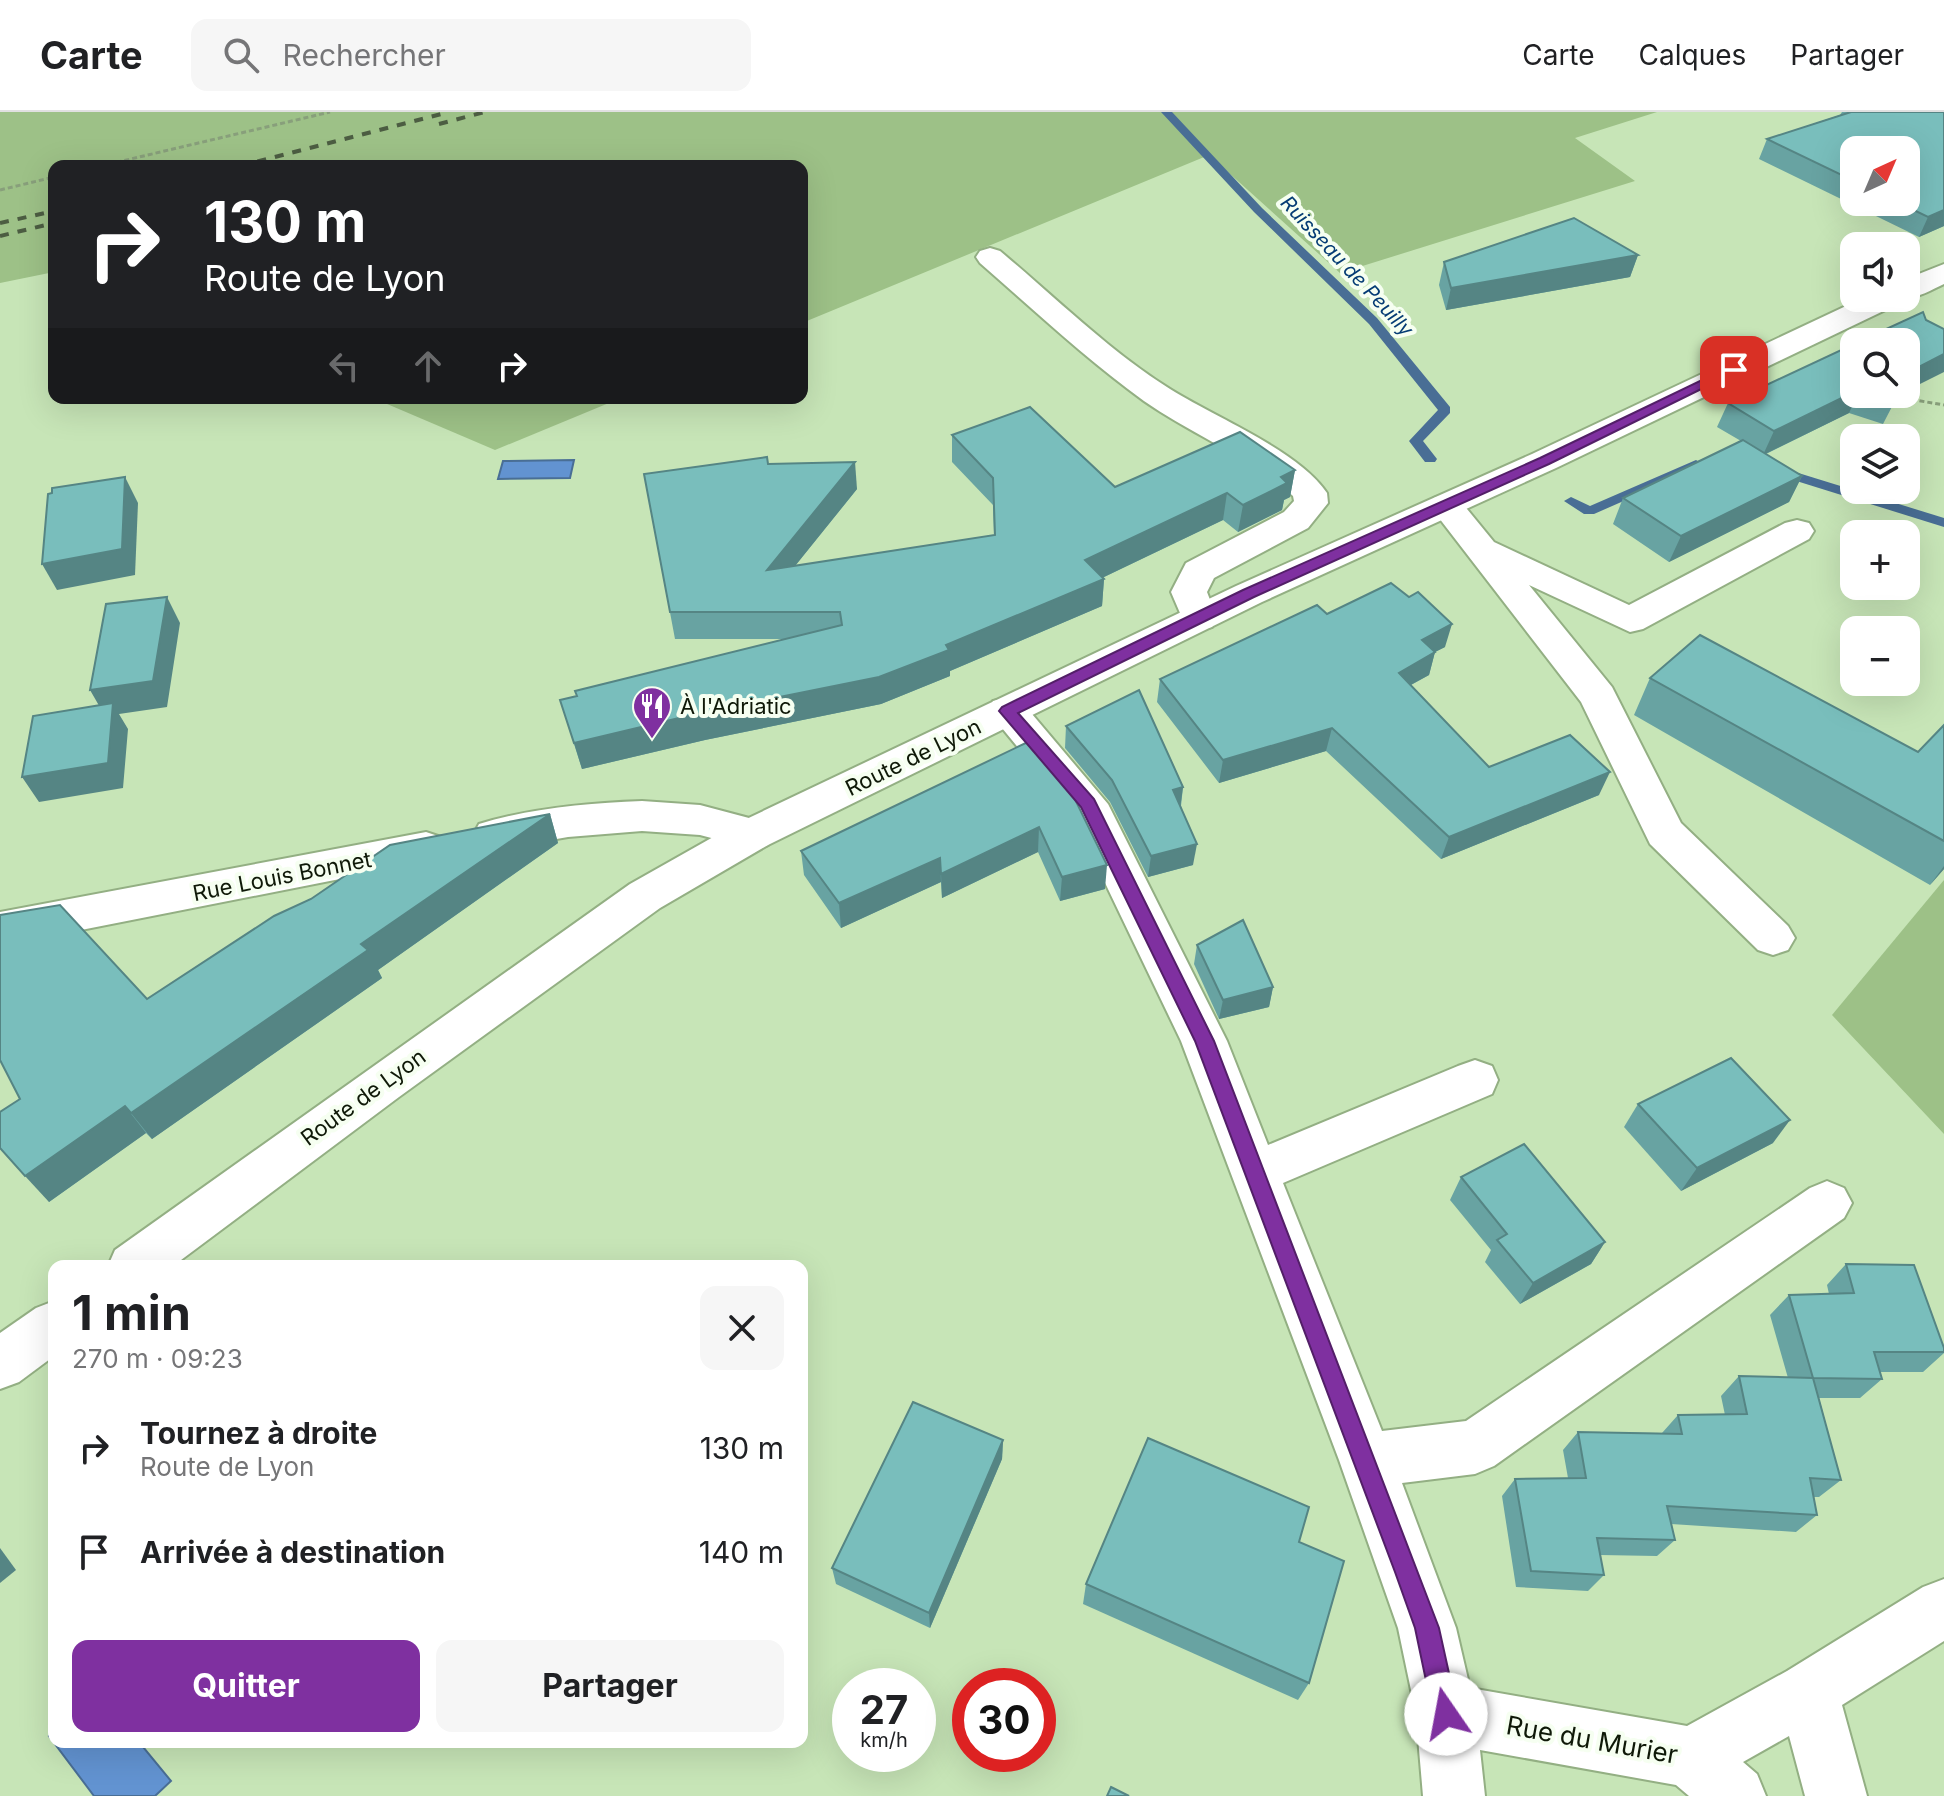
<!DOCTYPE html>
<html lang="fr">
<head>
<meta charset="utf-8">
<style>
	:root { --surface:#fff; --page:#f6f6f6; --text:#202124; --muted:#757577; --line:#e0e0e0; --accent:#7f30a0 }
	body { margin:0; font-family:Inter,sans-serif; background:var(--page); color:var(--text); height:100vh; display:flex; flex-direction:column; font-size:30px; white-space:nowrap }
	* { box-sizing:border-box; margin:0 }
	p { font-size:26px; color:var(--muted) }
	.icon { flex:none; width:44px; height:44px; fill:none; stroke:currentColor; stroke-width:2; stroke-linecap:round; stroke-linejoin:round }
	.map { position:relative; flex:1; overflow:hidden }
	.details { position:absolute; left:48px; top:1148px; width:760px; height:488px; display:flex; flex-direction:column; background:var(--surface); border-radius:16px; box-shadow:0 8px 32px #0002 }
	.details>* { flex:none }
	.top-card { position:absolute; left:48px; top:48px; width:760px; height:244px; border-radius:16px; box-shadow:0 8px 32px #0002; background:#202124; color:#fff; overflow:hidden }
	.needle { width:52px; rotate:44deg }
	.buttons { position:absolute; left:1840px; top:24px; display:grid; gap:16px }
	.buttons a { display:grid; place-items:center; width:80px; height:80px; border-radius:16px; background:var(--surface); box-shadow:0 8px 32px #0002; font-size:40px }
	.speed { position:absolute; left:832px; top:1556px; display:flex; gap:16px; font-size:40px; font-weight:700; text-align:center }
	.speed>* { display:grid; place-content:center; width:104px; height:104px; border-radius:50%; background:var(--surface); box-shadow:0 8px 32px #0002; line-height:1 }
	.speed small { font-size:20px; font-weight:400 }
	.speed .limit { border:12px solid #d22; background:#fff; color:#111 }
	.pin { position:absolute; display:grid; place-items:center; width:68px; height:68px; color:#fff; margin:-34px; border-radius:16px; box-shadow:0 4px 12px #0006 }
	.me { position:absolute; width:88px; margin:-44px; rotate:348deg; stroke-linejoin:round; filter:drop-shadow(0 0 6px #0008) }
	.turn { display:flex; align-items:center; gap:28px; height:168px; padding:0 24px; font-size:36px }
	.turn .icon { width:104px; height:104px; stroke-width:2.5 }
	.turn b { display:block; font-size:56px; line-height:68px }
	.lanes { display:flex; align-items:center; height:76px; padding:0 24px; background:#0003; justify-content:center; gap:40px; direction:ltr }
	.lanes .off { opacity:.35 }
	.round { display:grid; place-items:center; flex:none; width:84px; height:84px; border-radius:16px; background:var(--page) }
	.head { display:flex; align-items:center; justify-content:space-between; height:136px; padding:0 24px }
	h1 { font-size:48px; font-weight:700; line-height:60px }
	.button { display:flex; gap:16px; margin-top:auto; padding:16px 24px }
	.button a { flex:1; height:92px; border-radius:16px; background:var(--accent); color:#fff; font-size:32px; font-weight:700; line-height:92px; text-align:center }
	.button a+a { background:var(--page); color:var(--text) }
	ul { padding:0; list-style:none }
	li { display:flex; align-items:center; gap:24px; height:104px; padding:0 24px }
	li div { flex:1 }
	li b { display:block; font-size:30px }
	li em { font-style:normal }
	header { display:flex; align-items:center; gap:48px; box-sizing:border-box; height:112px; padding:0 40px; background:var(--surface); border-bottom:2px solid var(--line) }
	header strong { font-size:38px }
	nav { display:flex; gap:44px; margin-inline-start:auto; font-size:28px }
	.search { width:560px; height:72px; background:var(--page); display:flex; align-items:center; gap:20px; box-sizing:border-box; padding:0 28px; border-radius:16px; color:var(--muted); font-size:30px }
	.map>svg:first-child { display:block }
</style>
</head>
<body>
<header>
<strong>Carte</strong>
<div class="search"><svg class="icon" aria-label="search" viewBox="0 0 24 24"><circle cx="10" cy="10" r="6"/><path d="M15 15l6 6"/></svg>Rechercher</div>
<nav><a>Carte</a><a>Calques</a><a>Partager</a></nav>
</header>
<div class="map">
<svg width="1944" height="1684" viewBox="0 0 1944 1684">
	<rect width="100%" height="100%" fill="#c7e5b7"/>
	<g fill="#9dc187">
		<path d="M0,0H1657L1575,26L1635,69L1340,161L1209,43L802,211V54H54V160L0,171Z"/>
		<path d="M373,286H621L495,338Z"/>
		<path d="M1944,768V1022L1832,903Z"/>
	</g>
	<g fill="#6293d1" stroke="#496e95" stroke-width="2">
		<path d="M574,348L570,366L498,367L503,349Z"/>
		<path d="M54,1619V1630H139L171,1669L155,1684H94L49,1624Z"/>
	</g>
	<g fill="none" stroke-linecap="round" stroke-linejoin="round">
		<g fill="#496e95" fill-rule="evenodd">
			<path d="M1161,0H1172L1262,96L1377,206L1450,295V301L1423,329L1437,347L1435,350H1425L1409,329L1438,298L1369,212L1254,100Z"/>
			<path d="M1696,348L1703,352L1701,355L1594,402H1584L1564,389L1571,385L1590,394Z"/>
			<path d="M1779,355L1944,406V415L1774,362L1772,359Z"/>
		</g>
		<g stroke="#93af83" stroke-width="4">
			<g id="minor">
				<path d="M990,136L1000,139C1055,185 1109,239 1170,277C1216,306 1298,338 1327,381L1328,391L1308,416L1214,466L1207,480L1217,506L1212,515L1199,518L1186,515L1171,480L1186,451L1284,400L1294,389L1293,384C1248,344 1193,323 1144,289C1086,247 1034,198 980,151L976,145L980,139Z"/>
				<path d="M1446,382L1458,386L1494,430L1629,493L1785,411L1797,408L1809,411L1814,419L1809,427L1643,517L1630,520L1529,473L1612,575L1681,711L1788,814L1795,826L1788,838L1773,843L1758,838L1650,732L1581,590L1429,393L1434,386Z"/>
				<path d="M1007,586L1021,589L1108,692L1227,929L1268,1033L1458,954L1475,948L1492,954L1498,968L1492,982L1283,1071L1382,1319L1466,1309L1810,1076L1827,1069L1844,1076L1852,1091L1844,1106L1494,1354L1475,1362L1402,1371L1456,1516L1470,1576L1687,1614L1787,1559L1923,1475L1944,1467V1529L1842,1593L1867,1684H1805L1789,1624L1743,1650L1757,1662L1766,1684H1689L1676,1673L1480,1638L1485,1684H1423L1416,1602L1398,1516L1339,1348L1181,929L1071,700L988,599L993,589Z"/>
				<path d="M642,689L700,693L768,711L774,722L768,733L753,737L700,723L642,719L568,725L494,738L479,734L473,723L479,712C531,696 588,691 642,689Z"/>
				<path d="M426,720L441,725L447,736L441,747L0,834V800Z"/>
			</g>
		</g>
		<g stroke="#93af83" stroke-width="4">
			<g id="major">
				<path d="M1944,152V172C1931,178 1917,187 1902,186H1906V167Z"/>
				<path d="M1863,186H1902L1898,192L1556,356L1262,490L768,733L660,796L399,985L173,1154H108L115,1138L630,772L738,711L1236,474L1532,342Z"/>
				<path d="M54,1189V1244L19,1270L0,1277V1221L36,1196Z"/>
			</g>
		</g>
		<g stroke="#889f7b" stroke-width="3" stroke-dasharray="5 3" stroke-linecap="butt">
			<path d="M101,54L330,0"/>
			<path d="M0,78L54,65"/>
			<path d="M1880,282L1944,293"/>
		</g>
		<use href="#minor" fill="#fff" fill-rule="evenodd"/>
		<use href="#major" fill="#fff" fill-rule="evenodd"/>
		<g stroke="#4c5d42" stroke-width="4" stroke-dasharray="9 9" stroke-linecap="butt">
			<path d="M439,12L485,0"/>
			<path d="M240,54L449,0"/>
			<path d="M0,111L54,99"/>
			<path d="M0,124L54,111"/>
		</g>
	</g>
	<g fill="#68a3a2" fill-rule="evenodd">
		<path d="M1842,0H1944V114L1919,125L1759,47L1767,27L1840,3ZM1854,38L1906,90H1854Z"/>
		<path d="M1638,143L1630,165L1446,198L1439,173L1444,150Z"/>
		<path d="M1854,282H1900L1898,283L1883,312L1849,301L1766,342L1802,364L1789,390L1669,450L1613,412L1623,386L1741,329L1717,315L1728,291Z"/>
		<path d="M952,323L1115,375L1295,358L1290,385L1284,388L1282,398L1238,420L1223,408L1102,466L1104,467L1102,494L950,559V564L881,592L705,628L582,657L560,588L787,527H675L644,362L768,352L857,377L795,454L994,423L993,393L952,350Z"/>
		<path d="M1327,502L1445,535L1435,540L1429,563L1411,573L1489,655L1599,683L1441,747L1326,639L1219,671L1157,590L1160,567Z"/>
		<path d="M1650,566L1918,640L1944,613V757L1930,773L1634,603Z"/>
		<path d="M1066,614L1183,675L1181,694L1193,753L1148,765L1110,690L1065,636Z"/>
		<path d="M1030,629L1105,777L1060,789L1038,740L942,786L941,770L841,816L804,763L801,739Z"/>
		<path d="M550,702L558,731L378,858L382,866L152,1027L146,1021L49,1090L20,987L147,887Z"/>
		<path d="M1197,833L1273,875L1269,895L1219,907L1194,852Z"/>
		<path d="M1638,992L1773,1031L1681,1079L1624,1015Z"/>
		<path d="M1461,1065L1605,1130L1591,1152L1520,1192L1485,1150L1491,1138L1450,1088Z"/>
		<path d="M1846,1152L1944,1236V1241L1923,1260H1880L1882,1267L1860,1286H1819L1841,1368L1819,1385H1813L1817,1403L1796,1420L1671,1412L1675,1428L1657,1444L1600,1443L1604,1463L1588,1479L1516,1475L1502,1384L1515,1367L1568,1366L1563,1338L1578,1320L1662,1321L1678,1303H1725L1721,1284L1739,1264L1788,1266L1770,1203L1789,1183L1829,1182L1827,1173Z"/>
		<path d="M1003,1328L1002,1347L930,1516L836,1472L832,1456Z"/>
		<path d="M1299,1430L1309,1571L1298,1588L1083,1492L1086,1472Z"/>
	</g>
	<g fill="#558584">
		<path d="M1944,98V114L1919,125L1928,105Z"/>
		<path d="M1638,143L1630,165L1446,198L1451,176Z"/>
		<path d="M1944,242V260L1906,279V266L1909,260Z"/>
		<path d="M1854,280V282H1858L1849,301L1763,343L1774,319Z"/>
		<path d="M855,350L857,377L770,485L767,458Z"/>
		<path d="M1295,358L1290,385L1284,388L1282,398L1238,420L1243,393L1281,365Z"/>
		<path d="M1802,364L1789,390L1669,450L1681,424Z"/>
		<path d="M125,365L138,391L135,463L57,478L42,452Z"/>
		<path d="M1227,381L1223,408L1083,475L1085,448Z"/>
		<path d="M1104,467L1102,494L950,559V564L881,592L705,628L582,657L574,631L946,533Z"/>
		<path d="M167,485L180,511L167,595L119,602L128,617L123,676L39,690L22,665L105,604L90,578Z"/>
		<path d="M1452,512L1445,535L1435,540L1429,563L1392,583L1399,561L1422,528Z"/>
		<path d="M1332,616L1326,639L1219,671L1223,648Z"/>
		<path d="M1610,660L1599,683L1441,747L1449,725Z"/>
		<path d="M1183,675L1180,697L1173,678Z"/>
		<path d="M550,702L558,731L378,858L382,866L152,1027L131,1001L361,832Z"/>
		<path d="M1039,715L1038,740L942,786L941,762Z"/>
		<path d="M1197,732L1193,753L1148,765L1151,744Z"/>
		<path d="M940,746L941,770L841,816L839,791Z"/>
		<path d="M1107,753L1105,777L1060,789L1062,765Z"/>
		<path d="M1944,754V757L1930,773Z"/>
		<path d="M1273,875L1269,895L1219,907L1223,888Z"/>
		<path d="M125,994L146,1021L49,1090L25,1064Z"/>
		<path d="M1790,1008L1773,1031L1681,1079L1697,1056Z"/>
		<path d="M1605,1130L1591,1152L1520,1192L1533,1171Z"/>
		<path d="M1003,1328L1002,1347L930,1516L929,1501Z"/>
		<path d="M0,1436L16,1458L0,1471Z"/>
	</g>
	<g fill="#79bebc" stroke="#558584" stroke-width="2">
		<path d="M1851,0H1944V98L1928,105L1897,90H1906V38H1854V69L1767,27Z"/>
		<path d="M1574,106L1638,143L1451,176L1444,150Z"/>
		<path d="M1923,200L1926,208L1944,217V242L1909,260L1906,266V230H1858Z"/>
		<path d="M1854,232V280L1774,319L1728,291Z"/>
		<path d="M1877,282H1898L1896,287Z"/>
		<path d="M1030,295L1115,375L1240,320L1295,358L1281,365L1287,371L1243,393L1227,381L1085,448L1104,467L946,533L949,538L879,565L700,601L574,631L560,588L577,584L575,579L842,513L840,500H670L644,362L767,345L768,352L855,350L767,458L995,423L993,366L952,323Z"/>
		<path d="M1743,328L1802,364L1681,424L1623,386Z"/>
		<path d="M125,365L122,437L42,452L48,382L52,381V376Z"/>
		<path d="M1391,471L1409,485L1418,480L1452,512L1422,528L1435,540L1399,561L1489,655L1570,623L1610,660L1449,725L1332,616L1223,648L1160,567L1317,493L1327,502Z"/>
		<path d="M167,485L153,569L90,578L106,492Z"/>
		<path d="M1700,523L1918,640L1944,613V729L1650,566Z"/>
		<path d="M1139,578L1183,675L1173,678L1197,732L1151,744L1112,668L1066,614Z"/>
		<path d="M113,591L108,651L22,665L33,604Z"/>
		<path d="M1030,629L1070,677L1107,753L1062,765L1039,715L941,762L940,746L839,791L801,739Z"/>
		<path d="M550,702L361,832L368,838L131,1001L125,994L25,1064L0,1036V1000L20,987L0,948V803L60,793L147,887L274,804L311,787L390,733Z"/>
		<path d="M1243,808L1273,875L1223,888L1197,833Z"/>
		<path d="M1731,946L1790,1008L1697,1056L1638,992Z"/>
		<path d="M1524,1032L1605,1130L1533,1171L1497,1128L1507,1122L1461,1065Z"/>
		<path d="M1846,1152L1914,1153L1944,1236V1240H1874L1882,1267L1813,1266L1789,1183L1854,1181Z"/>
		<path d="M1739,1264L1813,1266L1841,1368L1810,1366L1817,1403L1667,1394L1675,1428L1597,1426L1604,1463L1531,1459L1515,1367L1586,1366L1578,1320L1682,1322L1678,1303L1747,1302Z"/>
		<path d="M913,1290L1003,1328L929,1501L832,1456Z"/>
		<path d="M1148,1326L1309,1395L1299,1430L1344,1449L1309,1571L1086,1472Z"/>
		<path d="M1111,1675L1129,1684H1107Z"/>
	</g>
	<path fill="#7f30a0" stroke="#531f68" stroke-width="2" d="M1729,255L1740,258L1549,352L1254,485L1018,601L1094,687L1214,929L1439,1516L1458,1602L1454,1610L1446,1614L1437,1610L1433,1602L1415,1516L1395,1460L1195,929L1081,695L999,599L1002,595L1243,478L1540,346Z"/>
	<defs>
		<g id="restaurant-pin" transform="scale(2)"><path d="M0 17L-7.5 6A9.5 9.5 0 1 1 7.5 6Z" fill="#7f30a0" stroke="#f6fff1"/><path d="M-5-6h1v4h1v-4h1v4h1v-4h1v5L-1.5 .5V6h-2V.5L-5-1ZM5-6V6H3V1.5H1.5Q1.5-4 5-6Z" fill="#fff"/></g>
	</defs>
	<g fill-rule="evenodd">
		<use href="#restaurant-pin" x="652" y="594"/>
	</g>
	<g text-anchor="middle" stroke-width="8" stroke-linejoin="round" paint-order="stroke">
		<g font-size="20" font-style="italic" fill="#053c74" stroke="#f6fff1">
			<text transform="translate(1347 154) rotate(47)" y="7">Ruisseau de Peuilly</text>
		</g>
		<g font-size="22" fill="#0f1908" stroke="#f6fff1" text-anchor="start">
			<text x="680" y="602">À l'Adriatic</text>
		</g>
		<g font-size="22" fill="#0f1908" stroke="#f6fff1">
			<text transform="translate(913 645) rotate(-26)" y="8">Route de Lyon</text>
			<text transform="translate(282 764) rotate(-11)" y="8">Rue Louis Bonnet</text>
			<text transform="translate(363 985) rotate(-36)" y="8">Route de Lyon</text>
		</g>
		<g font-size="26" fill="#0f1908" stroke="#f6fff1">
			<text transform="translate(1592 1628) rotate(10)" y="9">Rue du Murier</text>
		</g>
	</g>
</svg>
<div class="buttons">
<a><svg class="needle" viewBox="-14 -14 28 28"><path d="M0-13l5 13h-10z" fill="#e53935"/><path d="M0 13l5-13h-10z" fill="#757577"/></svg></a>
<a><svg class="icon" aria-label="sound" viewBox="0 0 24 24"><path d="M4 9h4l5-4v14l-5-4H4zM17 9q2 3 0 6"/></svg></a>
<a><svg class="icon" aria-label="search" viewBox="0 0 24 24"><circle cx="10" cy="10" r="6"/><path d="M15 15l6 6"/></svg></a>
<a><svg class="icon" aria-label="layers" viewBox="0 0 24 24"><path d="M12 4l9 5-9 5-9-5zM3 14l9 5 9-5"/></svg></a>
<a>+</a>
<a>−</a>
</div>
<div class="speed"><div>27<small>km/h</small></div><div class="limit">30</div></div>
<div class="pin" style="left:1734px;top:258px;background:#d93025"><svg class="icon" aria-label="arrive" viewBox="0 0 24 24"><path d="M6 21V4h12l-3 4 3 4H6"/></svg></div>
<svg class="me" style="left:1446px;top:1602px" viewBox="-20 -20 40 40"><circle r="19" fill="#fff"/><path d="M0-13L10 11 0 6-10 11z" fill="#7f30a0"/></svg>
<div class="top-card">
<div class="turn"><svg class="icon" aria-label="right" viewBox="0 0 24 24"><path d="M7 20v-9h11M14 6l5 5-5 5"/></svg><div><b>130 m</b>Route de Lyon</div></div>
<div class="lanes"><svg class="icon off" aria-label="left" viewBox="0 0 24 24"><path d="M17 20v-9H6M10 6l-5 5 5 5"/></svg><svg class="icon off" aria-label="ahead" viewBox="0 0 24 24"><path d="M12 20V5M6 11l6-6 6 6"/></svg><svg class="icon" aria-label="right" viewBox="0 0 24 24"><path d="M7 20v-9h11M14 6l5 5-5 5"/></svg></div>
</div>
<section class="details">
<div class="head"><div><h1>1 min</h1><p>270 m · 09:23</p></div><a class="round"><svg class="icon" aria-label="close" viewBox="0 0 24 24"><path d="M6 6l12 12M18 6L6 18"/></svg></a></div>
<ul>
<li><svg class="icon" aria-label="right" viewBox="0 0 24 24"><path d="M7 20v-9h11M14 6l5 5-5 5"/></svg><div><b>Tournez à droite</b><p>Route de Lyon</p></div><em>130 m</em></li>
<li><svg class="icon" aria-label="arrive" viewBox="0 0 24 24"><path d="M6 21V4h12l-3 4 3 4H6"/></svg><div><b>Arrivée à destination</b></div><em>140 m</em></li>
</ul>
<div class="button"><a>Quitter</a><a>Partager</a></div>
</section>
</div>
</body>
</html>
